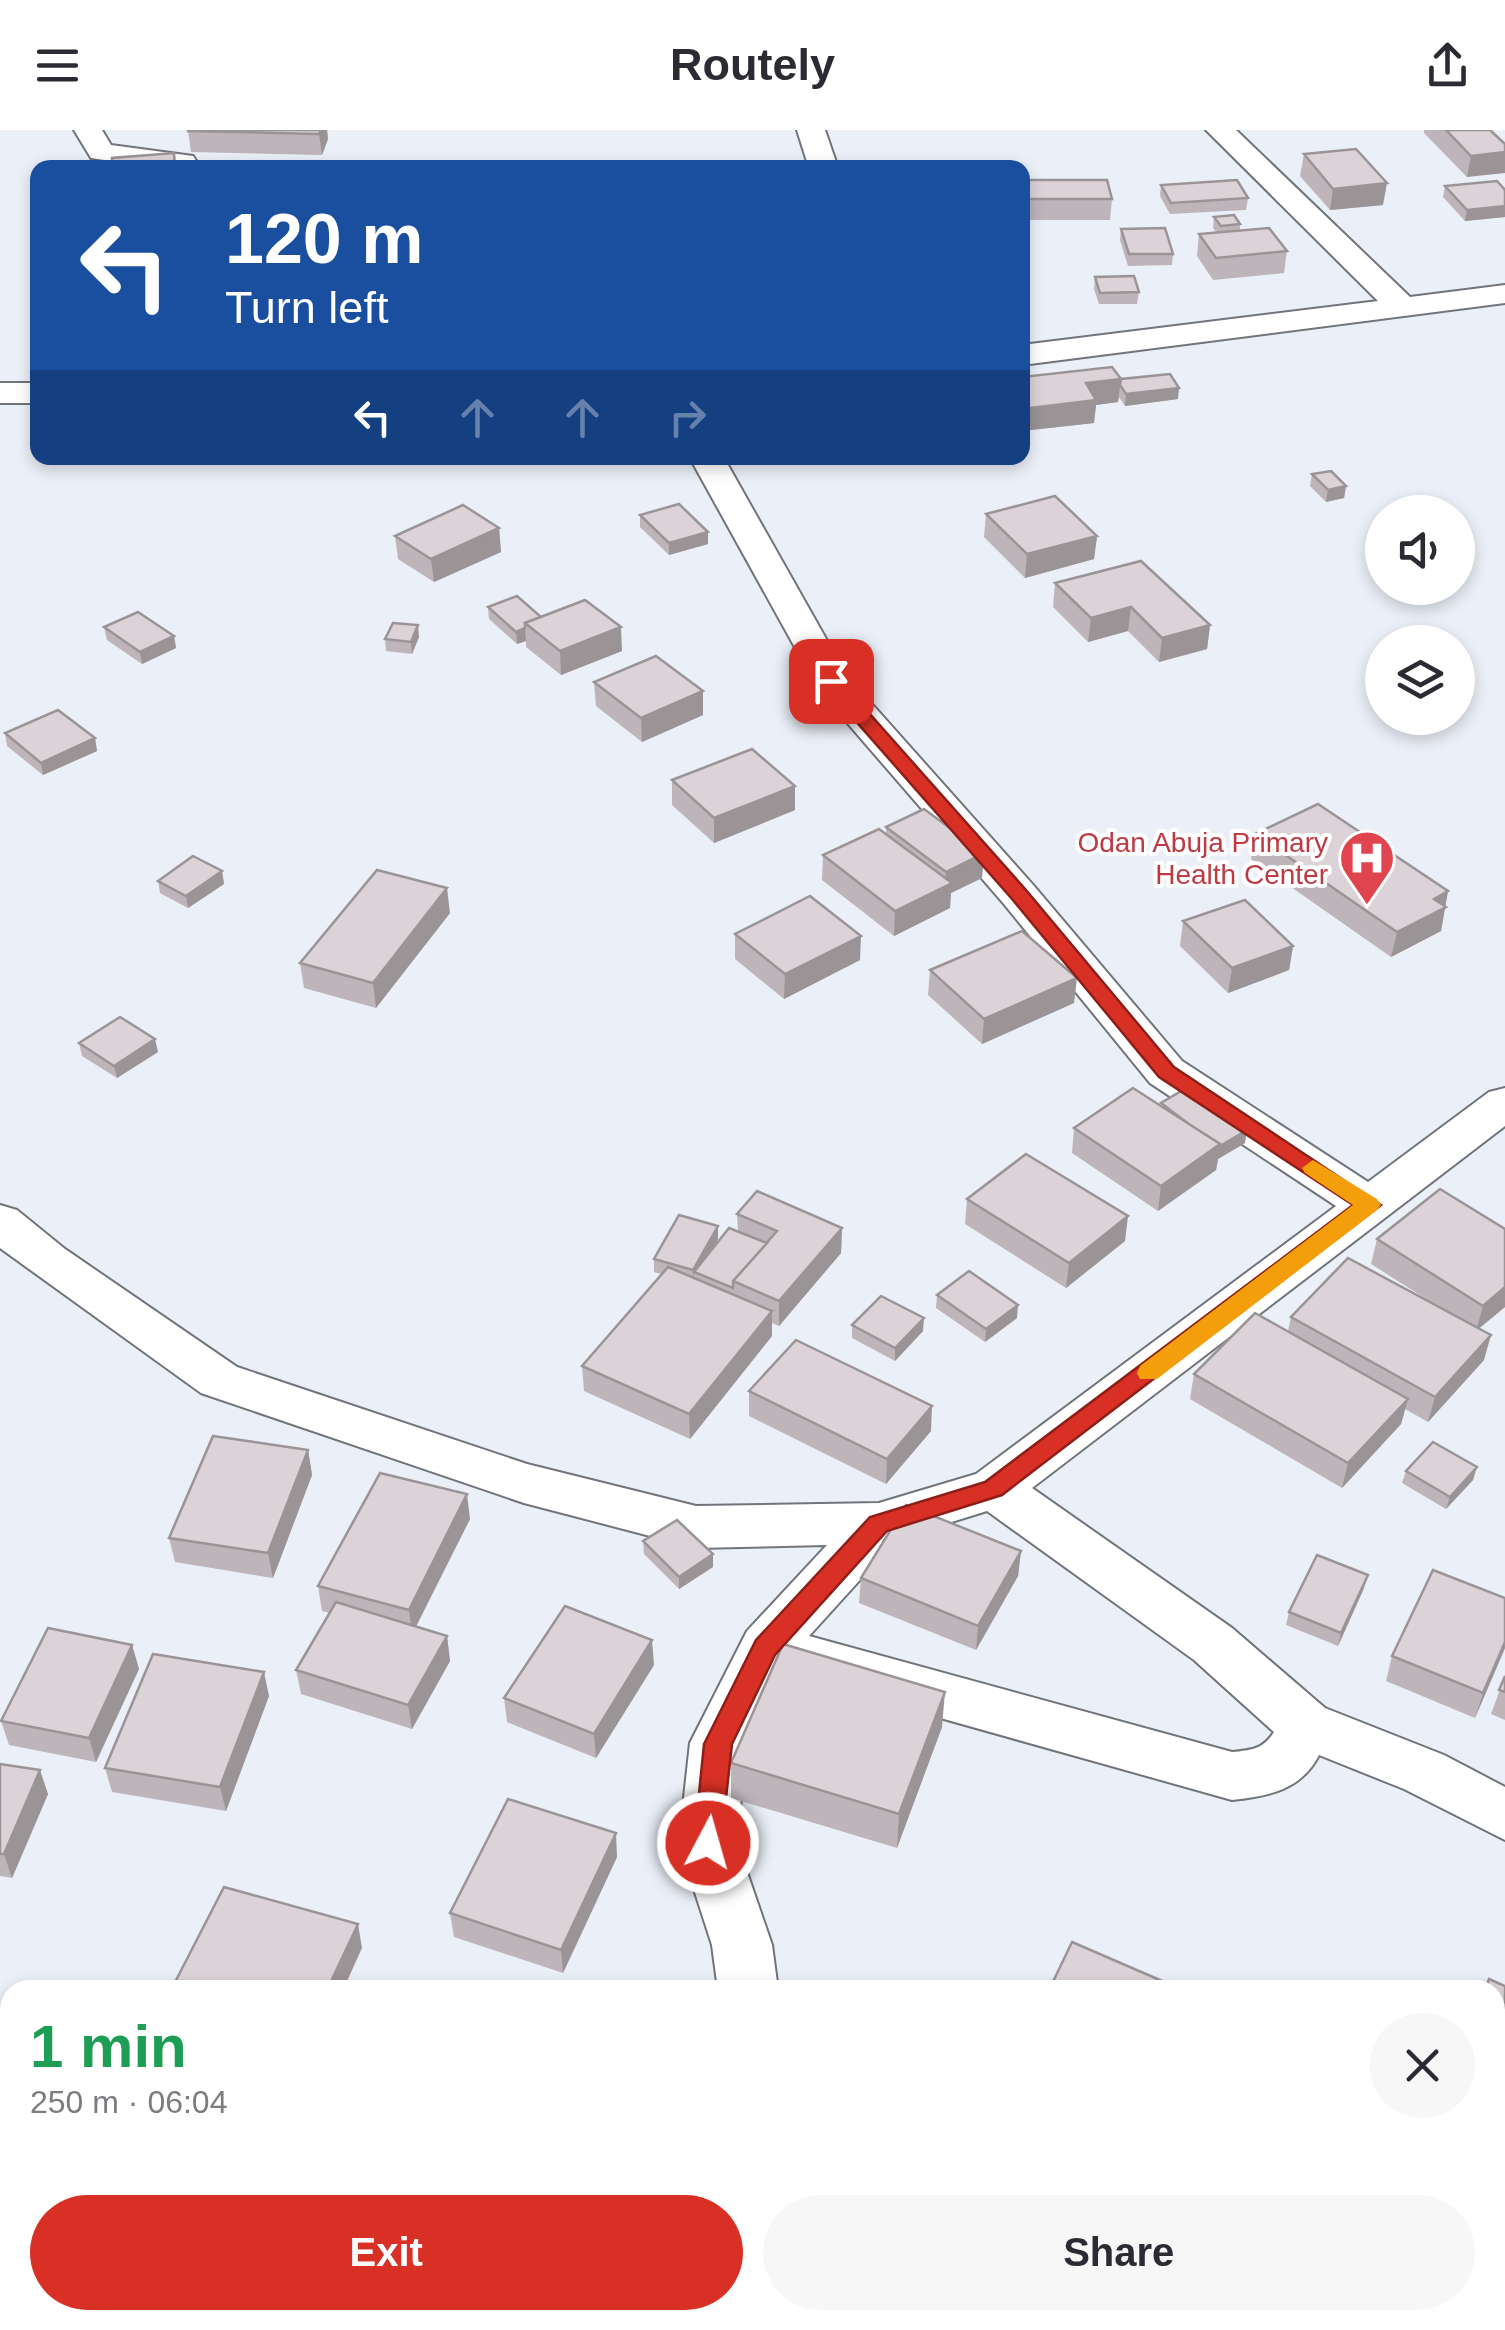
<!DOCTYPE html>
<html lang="en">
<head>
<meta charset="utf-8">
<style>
	:root { --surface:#fff; --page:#f7f7f7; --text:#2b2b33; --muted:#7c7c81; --accent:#d93025 }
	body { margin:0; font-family:Arial,sans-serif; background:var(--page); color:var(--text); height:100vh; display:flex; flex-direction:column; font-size:38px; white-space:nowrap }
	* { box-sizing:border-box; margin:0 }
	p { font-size:32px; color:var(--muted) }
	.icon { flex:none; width:55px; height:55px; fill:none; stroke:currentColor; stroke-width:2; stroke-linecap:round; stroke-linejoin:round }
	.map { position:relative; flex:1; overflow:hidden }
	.drawer { position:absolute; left:0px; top:1850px; width:1505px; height:350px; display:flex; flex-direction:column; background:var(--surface); border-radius:30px 30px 0 0; box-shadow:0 5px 15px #0003 }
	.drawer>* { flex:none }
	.guide { position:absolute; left:30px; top:30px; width:1000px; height:305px; border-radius:20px; box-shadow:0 5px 15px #0003; background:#1a4fa0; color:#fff; overflow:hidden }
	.buttons { position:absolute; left:1365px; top:365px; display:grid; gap:20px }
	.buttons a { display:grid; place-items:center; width:110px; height:110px; border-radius:50%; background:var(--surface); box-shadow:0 5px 15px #0003; font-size:50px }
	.pin { position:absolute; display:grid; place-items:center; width:85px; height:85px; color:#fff; margin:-42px; border-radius:20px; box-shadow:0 5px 15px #0006 }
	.me { position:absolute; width:110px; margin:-55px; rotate:6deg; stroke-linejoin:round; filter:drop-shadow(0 0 8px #0008) }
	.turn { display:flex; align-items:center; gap:35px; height:210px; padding:0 30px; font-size:45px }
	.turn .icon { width:130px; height:130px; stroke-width:2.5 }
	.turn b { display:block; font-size:70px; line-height:85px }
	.lanes { display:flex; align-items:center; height:95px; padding:0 30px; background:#0003; justify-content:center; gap:50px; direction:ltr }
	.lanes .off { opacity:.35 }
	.round { display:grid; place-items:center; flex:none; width:105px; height:105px; border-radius:52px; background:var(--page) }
	.head { display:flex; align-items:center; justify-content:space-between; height:170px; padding:0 30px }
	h1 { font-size:60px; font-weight:800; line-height:75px; color:#1e9e55 }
	.action { display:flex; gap:20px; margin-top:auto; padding:20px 30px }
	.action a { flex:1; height:115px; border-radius:60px; background:var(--accent); color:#fff; font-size:40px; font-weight:800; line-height:115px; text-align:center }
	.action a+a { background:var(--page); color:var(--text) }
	header { display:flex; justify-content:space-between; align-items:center; height:130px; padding:0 30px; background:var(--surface); font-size:45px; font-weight:800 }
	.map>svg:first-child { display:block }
</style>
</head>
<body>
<header><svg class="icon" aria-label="menu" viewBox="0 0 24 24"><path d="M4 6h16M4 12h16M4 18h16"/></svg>Routely<svg class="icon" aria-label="share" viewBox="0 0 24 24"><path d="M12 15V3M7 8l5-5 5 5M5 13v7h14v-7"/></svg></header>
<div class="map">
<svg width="1505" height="2200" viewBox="0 0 1505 2200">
	<rect width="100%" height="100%" fill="#ebeff7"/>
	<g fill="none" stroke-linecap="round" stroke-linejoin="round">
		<g stroke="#71747b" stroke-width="4">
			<g id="minor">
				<path d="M74,0H102L111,15L193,26L201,38H157L91,28Z"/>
				<path d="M797,0H825L838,38H809Z"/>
				<path d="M1206,0H1236L1410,167L1505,155V173L1022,235V215L1378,171Z"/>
				<rect x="0" y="253" width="38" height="20"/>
				<path d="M690,328H724L847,546L1034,756L1182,931L1368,1052L1489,962L1505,958V996L1032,1358L1232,1498L1325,1578L1444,1625L1505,1657V1710L1404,1659L1319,1625C1301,1660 1269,1666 1232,1670L780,1543L746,1613L737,1713L772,1815L778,1860H718L712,1815L679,1713L690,1613L747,1501L827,1415L696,1418L524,1373L201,1263L0,1118V1075L17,1080L65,1119L237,1237L527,1334L696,1376L879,1373L976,1344L1336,1076L1150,953L1004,774L818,559ZM987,1381L1194,1530L1274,1602C1263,1619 1252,1620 1232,1622L809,1506L897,1409Z"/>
				<rect x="752" y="2190" width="66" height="10"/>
			</g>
		</g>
		<use href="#minor" fill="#fff" fill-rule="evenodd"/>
	</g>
	<g fill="#bdb5ba">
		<path d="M327,0L328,9L322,25L191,22L188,1Z"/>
		<path d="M1424,0H1490L1498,8L1467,47L1424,3Z"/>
		<path d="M1304,24L1383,75L1330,80L1300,46Z"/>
		<path d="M1022,50L1112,69L1110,90H1022Z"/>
		<path d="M1161,55L1248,68L1246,80L1170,84L1160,66Z"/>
		<path d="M1445,56L1505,60V87L1465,91L1443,67Z"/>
		<path d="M1214,87L1240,94V100L1287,121L1284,143L1213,150L1197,126L1199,104L1216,102L1213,98Z"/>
		<path d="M1121,99L1173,124L1172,135L1128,136L1120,110Z"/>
		<path d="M1095,147L1139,162L1137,174H1099L1094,159Z"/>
		<path d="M1121,249L1178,269L1125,276L1119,267L1118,272L1096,275L1094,293L1022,301Z"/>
		<path d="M1312,344L1346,356L1344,368L1326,372L1310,356Z"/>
		<path d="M986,384L1097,406L1094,429L1025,448L984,407Z"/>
		<path d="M640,385L708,414L669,425L640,397Z"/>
		<path d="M499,398L501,422L434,452L398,429L395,406Z"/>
		<path d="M1055,453L1210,495L1207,519L1159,532L1128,501L1088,512L1053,477Z"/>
		<path d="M488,477L541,487L622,521L561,545L526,517V511L517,514L489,489Z"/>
		<path d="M104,497L174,506L176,518L142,534L107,510Z"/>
		<path d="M419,507L412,524L386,521L385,509Z"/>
		<path d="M594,552L703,561V585L642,612L596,576Z"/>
		<path d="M5,603L95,608L97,621L43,645L7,616Z"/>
		<path d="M672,650L795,656V680L714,713L672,675Z"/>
		<path d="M886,697L984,723L982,748L951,763L950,778L894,806L822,750L823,725L886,704Z"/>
		<path d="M1255,704L1448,761L1441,801L1391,827L1251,729Z"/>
		<path d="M222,741L224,754L188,778L160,763L158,751Z"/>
		<path d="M450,783L376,878L304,858L300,833Z"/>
		<path d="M1183,791L1293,816L1289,840L1228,863L1180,816Z"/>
		<path d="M735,804L860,830L784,869L735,829Z"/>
		<path d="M930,840L1074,873L982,914L928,865Z"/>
		<path d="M79,913L158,922L117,948L82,926Z"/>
		<path d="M1161,973L1245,1013L1218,1029L1216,1040L1158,1081L1072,1023L1074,998L1161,976Z"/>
		<path d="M967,1069L1125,1111L1066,1158L965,1094Z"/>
		<path d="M737,1084L842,1098L841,1123L779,1196L772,1193V1206L690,1309L584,1261L582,1236L661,1144L654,1142V1129L718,1109L714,1117L738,1101Z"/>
		<path d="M1505,1099V1177L1479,1198L1484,1230L1428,1292L1405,1279L1401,1294L1342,1358L1190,1269L1194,1244L1288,1201L1291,1187L1434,1174L1371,1134L1377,1109Z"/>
		<path d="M937,1165L1017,1188L985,1212L936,1178Z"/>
		<path d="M852,1195L923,1201L895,1231L852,1208Z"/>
		<path d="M749,1261L931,1301L886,1354L749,1286Z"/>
		<path d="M308,1320L312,1345L273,1448L175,1432L169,1408Z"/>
		<path d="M1406,1341L1473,1350L1446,1379L1402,1353Z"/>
		<path d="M470,1389L416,1497L447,1506L450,1531L412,1599L301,1564L296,1540L330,1483L322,1481L318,1456Z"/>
		<path d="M643,1411L713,1424V1437L679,1459L644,1424Z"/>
		<path d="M1021,1421L1018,1446L976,1520L859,1473L861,1448Z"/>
		<path d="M1364,1458L1338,1516L1286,1495L1289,1482Z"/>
		<path d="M132,1515L139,1539L96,1632L9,1615L1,1591Z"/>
		<path d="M1505,1518L1475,1588L1386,1551L1392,1526Z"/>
		<path d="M654,1535L596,1628L507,1592L504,1568Z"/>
		<path d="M1505,1546V1590L1491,1584Z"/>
		<path d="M269,1566L226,1681L112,1662L105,1638Z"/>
		<path d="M942,1597L897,1718L731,1668V1633Z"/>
		<path d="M0,1634L48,1664L12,1748L0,1746Z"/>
		<path d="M617,1727L563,1843L454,1807L450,1783Z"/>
		<path d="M1505,1856V1995L1495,1991V1860Z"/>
		<path d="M0,2032L10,2034V2152L0,2150Z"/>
	</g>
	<g fill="#9a9497">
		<path d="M321,0H327L328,9L322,25L319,4Z"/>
		<path d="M1505,22V43L1467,47L1471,26Z"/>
		<path d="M1387,53L1383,75L1330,80L1333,59Z"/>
		<path d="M1505,76V87L1465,91L1467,80Z"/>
		<path d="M1121,249L1118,272L1096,275L1094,293L1022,301V279L1086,253Z"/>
		<path d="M1179,258L1178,269L1125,276L1126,264Z"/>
		<path d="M1346,356L1344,368L1326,372L1328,360Z"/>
		<path d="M499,398L501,422L434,452L431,429Z"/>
		<path d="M708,402V414L669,425V413Z"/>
		<path d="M1097,406L1094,429L1025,448L1027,424Z"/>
		<path d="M1131,477L1128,501L1088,512L1091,488Z"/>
		<path d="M418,495L419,507L412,524L411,512Z"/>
		<path d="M1210,495L1207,519L1159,532L1162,508Z"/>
		<path d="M621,497L622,521L561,545L560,521Z"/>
		<path d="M525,498L526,511L517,514L516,502Z"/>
		<path d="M174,506L176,518L142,534L140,522Z"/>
		<path d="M703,561V585L642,612L641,588Z"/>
		<path d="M95,608L97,621L43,645L41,633Z"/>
		<path d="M795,656V680L714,713V688Z"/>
		<path d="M984,723L982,748L951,763L950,778L894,806L895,781L945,757L946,742Z"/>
		<path d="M222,741L224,754L188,778L186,766Z"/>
		<path d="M447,758L450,783L376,878L373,853Z"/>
		<path d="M1448,761L1441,801L1391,827L1397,802L1434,769Z"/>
		<path d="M861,806L860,830L784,869L785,844Z"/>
		<path d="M1293,816L1289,840L1228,863L1232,838Z"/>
		<path d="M1077,848L1074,873L982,914L984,889Z"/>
		<path d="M155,909L158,922L117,948L114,936Z"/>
		<path d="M1247,1000L1245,1013L1218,1029L1216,1040L1158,1081L1161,1056L1220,1014Z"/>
		<path d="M1128,1086L1125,1111L1066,1158L1069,1133Z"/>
		<path d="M718,1096V1109L698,1144L694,1142L693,1153V1140Z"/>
		<path d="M842,1098L841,1123L779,1196V1171Z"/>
		<path d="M1505,1157V1177L1476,1201L1483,1176Z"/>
		<path d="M1018,1175L1017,1188L985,1212L986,1199Z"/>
		<path d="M772,1181V1206L690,1309L689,1284Z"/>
		<path d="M924,1188L923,1201L895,1231V1218Z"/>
		<path d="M1491,1205L1484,1230L1428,1292L1435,1267Z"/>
		<path d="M1408,1269L1401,1294L1342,1358L1348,1333Z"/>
		<path d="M932,1276L931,1301L886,1354L887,1329Z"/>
		<path d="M308,1320L312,1345L273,1448L268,1423Z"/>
		<path d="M1477,1337L1473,1350L1446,1379L1450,1367Z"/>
		<path d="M467,1364L470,1389L412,1504L409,1480Z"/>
		<path d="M1021,1421L1018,1446L976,1520L978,1496Z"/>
		<path d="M713,1424V1437L679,1459V1447Z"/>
		<path d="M1368,1445L1364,1458L1338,1516L1341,1503Z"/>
		<path d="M447,1506L450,1531L412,1599L408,1575Z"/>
		<path d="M652,1510L654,1535L596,1628L594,1604Z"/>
		<path d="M1505,1512V1518L1475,1588L1483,1563Z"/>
		<path d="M132,1515L139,1539L96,1632L89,1608Z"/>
		<path d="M264,1542L269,1566L226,1681L220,1657Z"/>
		<path d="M945,1562L942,1597L897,1718L899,1684Z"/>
		<path d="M40,1640L48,1664L12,1748L4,1724Z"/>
		<path d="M616,1703L617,1727L563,1843L561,1820Z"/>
		<path d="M358,1794L362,1818L343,1860H327Z"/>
		<path d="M693,2190H697L695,2200H691Z"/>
	</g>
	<g fill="#dcd3d8" stroke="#9a9497" stroke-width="2.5">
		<path d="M188,0H321L319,4L188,1Z"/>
		<path d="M1446,0H1490L1505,14V22L1471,26Z"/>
		<path d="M1356,19L1387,53L1333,59L1304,24Z"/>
		<path d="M174,23L175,38H112V28Z"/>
		<path d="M1022,50H1107L1112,69H1022Z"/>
		<path d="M1237,50L1248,68L1171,73L1161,55Z"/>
		<path d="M1497,51L1505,60V76L1467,80L1445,56Z"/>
		<path d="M1234,85L1240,94L1221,96L1214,87Z"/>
		<path d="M1165,98L1173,124H1129L1121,99Z"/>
		<path d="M1269,98L1287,121L1216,128L1199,104Z"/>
		<path d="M1134,146L1139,162L1100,163L1095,147Z"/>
		<path d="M1112,237L1121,249L1086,253L1096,270L1022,279V247Z"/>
		<path d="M1170,244L1179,258L1126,264L1120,255L1121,249Z"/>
		<path d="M1331,341L1346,356L1328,360L1312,344Z"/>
		<path d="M1055,366L1097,406L1027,424L986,384Z"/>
		<path d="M679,374L708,402L669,413L640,385Z"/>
		<path d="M463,375L499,398L431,429L395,406Z"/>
		<path d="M1141,431L1210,495L1162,508L1131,477L1091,488L1055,453Z"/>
		<path d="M517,466L541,487L525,493V498L516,502L488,477Z"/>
		<path d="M585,470L621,497L560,521L525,493Z"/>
		<path d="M138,482L174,506L140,522L104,497Z"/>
		<path d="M393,493L418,495L411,512L385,509Z"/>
		<path d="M656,526L703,561L641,588L594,552Z"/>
		<path d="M58,580L95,608L41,633L5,603Z"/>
		<path d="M752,619L795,656L714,688L672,650Z"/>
		<path d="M1318,674L1448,761L1434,769L1446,777L1397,802L1255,704Z"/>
		<path d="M924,679L984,723L946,742L886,697Z"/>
		<path d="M879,699L952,753L895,781L823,725Z"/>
		<path d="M193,726L222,741L186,766L158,751Z"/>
		<path d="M377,740L447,758L373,853L300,833Z"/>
		<path d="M810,766L861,806L785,844L735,804Z"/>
		<path d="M1245,770L1293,816L1232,838L1183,791Z"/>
		<path d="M1022,801L1077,848L984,889L930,840Z"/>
		<path d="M120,887L155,909L114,936L79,913Z"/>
		<path d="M1188,957L1247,1000L1220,1016V1014L1190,995L1161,973Z"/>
		<path d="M1133,958L1220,1014L1161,1056L1074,998Z"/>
		<path d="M1026,1024L1128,1086L1069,1133L967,1069Z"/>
		<path d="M1440,1059L1505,1099V1157L1483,1176L1377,1109Z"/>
		<path d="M757,1061L842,1098L779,1171L733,1151L777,1101L737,1084Z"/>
		<path d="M679,1085L718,1096L693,1140L654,1129Z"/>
		<path d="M729,1098L767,1113L733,1151V1158L694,1142Z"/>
		<path d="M1348,1128L1491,1205L1435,1267L1291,1187Z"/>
		<path d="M668,1137L772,1181L689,1284L582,1236Z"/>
		<path d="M969,1141L1018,1175L986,1199L937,1165Z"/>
		<path d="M881,1166L924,1188L895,1218L852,1195Z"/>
		<path d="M1255,1183L1408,1269L1348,1333L1194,1244Z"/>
		<path d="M796,1210L932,1276L887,1329L749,1261Z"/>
		<path d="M213,1306L308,1320L268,1423L169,1408Z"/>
		<path d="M1433,1312L1477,1337L1450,1367L1406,1341Z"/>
		<path d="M380,1343L467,1364L409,1480L318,1456Z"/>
		<path d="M906,1375L1021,1421L978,1496L861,1448Z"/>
		<path d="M677,1390L713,1424L679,1447L643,1411Z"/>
		<path d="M1317,1425L1368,1445L1341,1503L1289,1482Z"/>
		<path d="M1433,1440L1505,1468V1512L1483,1563L1392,1526Z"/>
		<path d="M336,1472L447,1506L408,1575L296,1540Z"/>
		<path d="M565,1476L652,1510L594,1604L504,1568Z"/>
		<path d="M48,1498L132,1515L89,1608L1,1591Z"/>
		<path d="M783,1514L945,1562L899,1684L731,1633Z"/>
		<path d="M153,1524L264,1542L220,1657L105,1638Z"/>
		<path d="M1505,1546V1562L1499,1560Z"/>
		<path d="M0,1634L40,1640L4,1724H0Z"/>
		<path d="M508,1669L616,1703L561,1820L450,1783Z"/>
		<path d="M224,1757L358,1794L327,1860H171Z"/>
		<path d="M1072,1812L1183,1860H1049Z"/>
		<path d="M1489,1849L1505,1856V1969L1495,1965V1860H1485Z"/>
		<path d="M0,2032L10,2034V2132L0,2130Z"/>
		<path d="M580,2190H693L691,2200H578Z"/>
		<path d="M1335,2190H1485L1504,2200H1331Z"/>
	</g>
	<path fill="#d93025" stroke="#8d1f18" stroke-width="2.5" d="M831,546L837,547L1026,760L1174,937L1381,1075L1002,1365L887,1401L775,1525L732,1614L721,1713L717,1721L708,1725L698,1721L694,1713L704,1614L756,1510L870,1387L985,1352L1353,1075L1159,947L1012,769L824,555V547Z"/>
	<path fill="#f59e0b" d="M1313,1030L1377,1069L1381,1075L1377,1080L1157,1249H1140L1137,1243L1140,1236L1353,1075L1305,1043L1302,1038Z"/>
	<defs>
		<g id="hospital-pin" transform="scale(2.875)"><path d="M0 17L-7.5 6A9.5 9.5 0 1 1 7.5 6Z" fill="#e0444e" stroke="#fff"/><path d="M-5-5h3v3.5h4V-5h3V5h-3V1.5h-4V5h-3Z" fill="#fff"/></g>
	</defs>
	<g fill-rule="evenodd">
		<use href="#hospital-pin" x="1367" y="728"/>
	</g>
	<g text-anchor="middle" stroke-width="8" stroke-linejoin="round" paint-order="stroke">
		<g font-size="28" fill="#be3a42" stroke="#fff" text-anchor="end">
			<text x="1328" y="722">Odan Abuja Primary<tspan x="1328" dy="32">Health Center</tspan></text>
		</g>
	</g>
</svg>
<div class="buttons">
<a><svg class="icon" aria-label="sound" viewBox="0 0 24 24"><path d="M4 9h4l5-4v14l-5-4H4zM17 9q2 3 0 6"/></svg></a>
<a><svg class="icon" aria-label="layers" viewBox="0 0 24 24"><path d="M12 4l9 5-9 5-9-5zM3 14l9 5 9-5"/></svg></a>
</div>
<div class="pin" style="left:831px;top:551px;background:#d93025"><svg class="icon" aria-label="arrive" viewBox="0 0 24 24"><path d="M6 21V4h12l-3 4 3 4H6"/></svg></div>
<svg class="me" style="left:708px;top:1713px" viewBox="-20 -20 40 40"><circle r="17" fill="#d93025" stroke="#fff" stroke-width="3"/><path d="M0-11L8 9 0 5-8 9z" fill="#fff"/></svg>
<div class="guide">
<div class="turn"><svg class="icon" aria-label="left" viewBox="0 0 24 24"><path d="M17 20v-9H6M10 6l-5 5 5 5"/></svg><div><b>120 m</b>Turn left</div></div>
<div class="lanes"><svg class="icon" aria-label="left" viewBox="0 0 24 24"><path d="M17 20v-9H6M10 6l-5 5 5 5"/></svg><svg class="icon off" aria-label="ahead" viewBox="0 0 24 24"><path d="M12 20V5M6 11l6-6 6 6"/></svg><svg class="icon off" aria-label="ahead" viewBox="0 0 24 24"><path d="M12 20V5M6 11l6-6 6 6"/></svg><svg class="icon off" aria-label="right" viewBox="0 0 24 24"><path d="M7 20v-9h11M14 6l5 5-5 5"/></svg></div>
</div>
<section class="drawer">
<div class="head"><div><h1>1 min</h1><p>250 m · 06:04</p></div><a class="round"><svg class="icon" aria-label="close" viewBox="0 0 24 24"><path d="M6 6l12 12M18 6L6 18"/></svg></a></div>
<div class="action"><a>Exit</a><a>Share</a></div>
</section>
</div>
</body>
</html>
